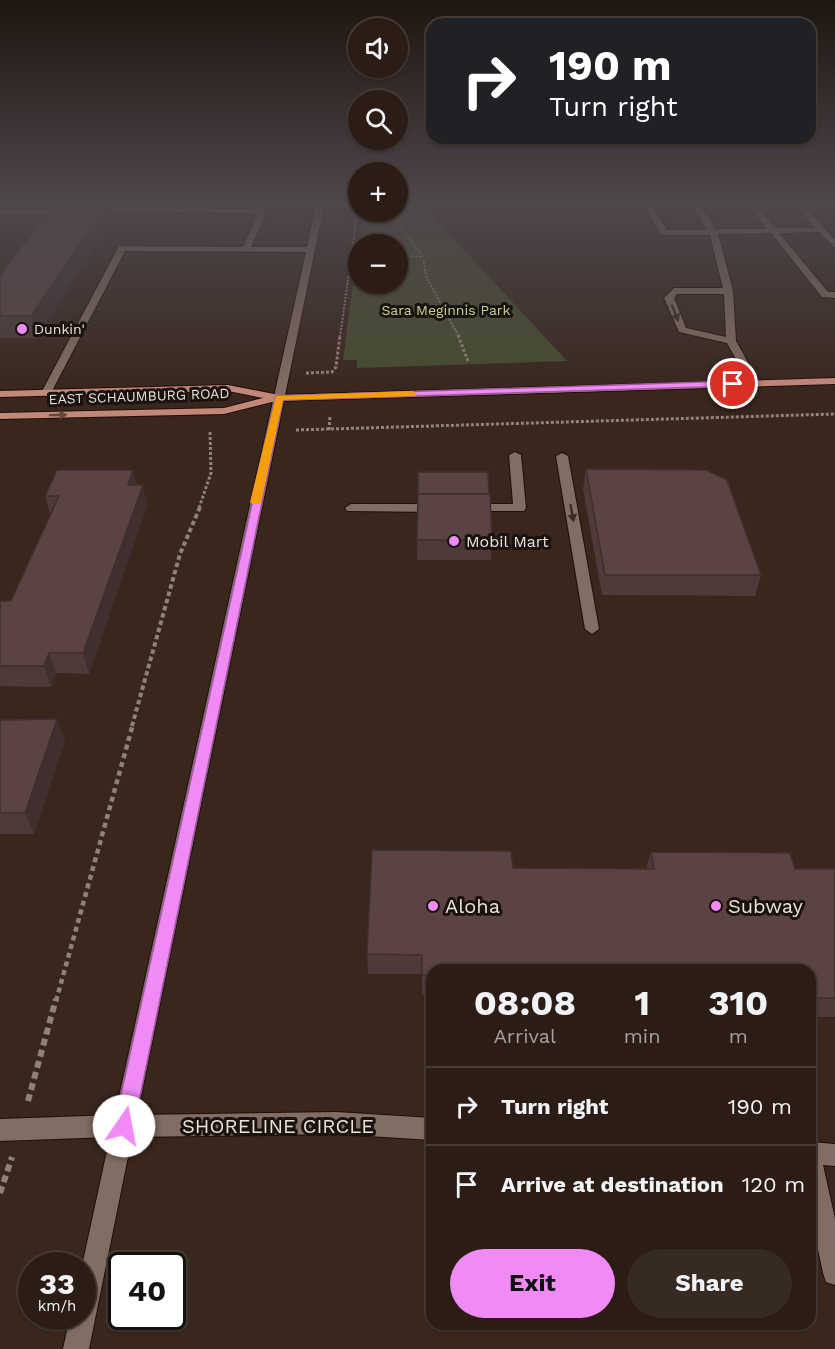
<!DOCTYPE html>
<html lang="en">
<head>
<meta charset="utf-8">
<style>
	:root { --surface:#2b1d16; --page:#372a23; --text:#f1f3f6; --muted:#a6a2a1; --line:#473b35; --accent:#f08bf5 }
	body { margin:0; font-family:"Work Sans",sans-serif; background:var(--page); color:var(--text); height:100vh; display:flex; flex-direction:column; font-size:22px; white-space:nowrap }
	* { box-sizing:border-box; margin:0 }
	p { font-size:20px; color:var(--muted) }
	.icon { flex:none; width:33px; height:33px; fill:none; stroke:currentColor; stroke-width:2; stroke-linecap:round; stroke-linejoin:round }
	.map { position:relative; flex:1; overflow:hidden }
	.side { position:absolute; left:426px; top:964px; width:390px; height:366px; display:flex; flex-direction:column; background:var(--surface); border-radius:18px; box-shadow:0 2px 4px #0004,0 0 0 2px var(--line) }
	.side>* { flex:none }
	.banner { position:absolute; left:426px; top:18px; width:390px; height:126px; border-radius:18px; box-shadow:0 2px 4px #0004,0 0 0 2px var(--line); background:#202124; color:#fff; overflow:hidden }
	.tools { position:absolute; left:348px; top:18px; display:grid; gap:12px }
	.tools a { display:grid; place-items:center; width:60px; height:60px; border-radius:50%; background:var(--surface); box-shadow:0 2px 4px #0004,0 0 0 2px var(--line); font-size:30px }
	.speed { position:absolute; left:18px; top:1252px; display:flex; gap:12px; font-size:30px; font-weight:700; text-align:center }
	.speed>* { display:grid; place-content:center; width:78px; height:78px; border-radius:50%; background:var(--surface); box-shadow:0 2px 4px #0004,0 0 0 2px var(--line); line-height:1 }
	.speed small { font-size:15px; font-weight:400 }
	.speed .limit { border:3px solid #111; border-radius:9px; background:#fff; color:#111 }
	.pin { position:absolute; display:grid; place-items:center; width:51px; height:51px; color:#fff; margin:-26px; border:3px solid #fff; border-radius:50%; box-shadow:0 2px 6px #0007 }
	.me { position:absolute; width:66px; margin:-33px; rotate:12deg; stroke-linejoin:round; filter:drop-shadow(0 0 4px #0008) }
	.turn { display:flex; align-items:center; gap:21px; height:126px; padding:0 24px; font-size:27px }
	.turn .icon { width:78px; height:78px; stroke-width:2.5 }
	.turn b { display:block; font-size:42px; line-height:51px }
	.eta { display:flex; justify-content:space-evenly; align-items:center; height:102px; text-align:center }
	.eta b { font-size:36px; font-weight:700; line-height:42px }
	.cta { display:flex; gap:12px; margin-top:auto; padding:12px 24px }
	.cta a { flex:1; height:69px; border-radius:36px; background:var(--accent); color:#111; font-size:24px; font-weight:700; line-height:69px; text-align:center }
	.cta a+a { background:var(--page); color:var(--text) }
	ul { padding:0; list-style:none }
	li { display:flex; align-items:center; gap:18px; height:78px; padding:0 24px; border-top:2px solid var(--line) }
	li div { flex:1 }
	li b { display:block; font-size:22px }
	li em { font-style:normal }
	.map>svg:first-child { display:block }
</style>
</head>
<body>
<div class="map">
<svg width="835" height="1349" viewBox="0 0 835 1349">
	<rect width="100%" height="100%" fill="#39271e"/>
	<path fill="#474c2f" d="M398,201H419L567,361L357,368V360H343L358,246V284H398V244H359L363,212H398Z"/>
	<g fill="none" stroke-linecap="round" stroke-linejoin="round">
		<g stroke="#1f0f07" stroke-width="2">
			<g id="minor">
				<path d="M317,201H325L137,1115L336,1112L432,1118V1140L336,1134L132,1137L89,1349H63L70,1317H82V1266L110,1137L0,1141V1119L115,1115L306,252L125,251L51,393L46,396L41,393L119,246L243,247L258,213L93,212H90V208L263,209L267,211L251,247H307Z"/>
				<path d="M449,201H457L461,205L454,207Z"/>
				<path d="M642,201H650L667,230H707L690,201H698L716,229H767L745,201H753L775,228H815L792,201H800L835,240V248L819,232L779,233L828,292H835V298L822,297L771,233L718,234L733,291L736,341L760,384L759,386H751L727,343L679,332L664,298L674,288H723L710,235H661ZM677,294H724L726,337L686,328L674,298Z"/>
				<path d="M72,209V213H69L0,214V210Z"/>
				<path d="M515,452L521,455L526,508L524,511H468L466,508L468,505L472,504H513L509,455Z"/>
				<path d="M562,453L568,456L599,629L592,634L585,629L556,456Z"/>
				<path d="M351,504H439L445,508L439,512L347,511L345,508Z"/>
				<path d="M810,1142L835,1144V1166L823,1165L835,1219V1285L826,1282L823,1273L810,1211Z"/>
			</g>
		</g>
		<g stroke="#1f0f07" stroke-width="2">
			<path id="major" d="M835,378V384L276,401L224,414L0,419V413L224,408L263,398L228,391L0,397V391L228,385L279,395Z"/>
		</g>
		<g stroke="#908179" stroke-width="2" stroke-dasharray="2 1.5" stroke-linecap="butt">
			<path d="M375,212L388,215L395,220L423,257L426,276L459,337"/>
			<path d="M398,256L422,257"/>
			<path d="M340,337L358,207"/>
		</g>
		<g stroke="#908179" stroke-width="3" stroke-dasharray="3 2" stroke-linecap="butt">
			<path d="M458,335L468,361"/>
			<path d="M306,373L332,372L336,367L340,335"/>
			<path d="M296,430L835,414"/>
			<path d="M329,430L330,416"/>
			<path d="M199,508L211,473L210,431"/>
		</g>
		<path stroke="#908179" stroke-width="4" stroke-dasharray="4.5 3" stroke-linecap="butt" d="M132,726L180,554L200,507"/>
		<path stroke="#908179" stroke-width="4.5" stroke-dasharray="5 4" stroke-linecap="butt" d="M56,1001L133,724"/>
		<g stroke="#908179" stroke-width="6" stroke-dasharray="7 4.5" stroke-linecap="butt">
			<path d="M28,1101L56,999"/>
			<path d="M0,1193L12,1157"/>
		</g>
		<use href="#minor" fill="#826d62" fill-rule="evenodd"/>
		<use href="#major" fill="#c18879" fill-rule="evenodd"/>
	</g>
	<g fill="#4d3a39">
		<path d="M114,216L37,338H0V276Z"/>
		<path d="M586,469L761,575L755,596L602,595L583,489Z"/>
		<path d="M418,472L492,540L491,560H417Z"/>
		<path d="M137,485L147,505L89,674L56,673L51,687L0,686V601H11L50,514L45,496Z"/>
		<path d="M0,720L65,740L34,834H0Z"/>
		<path d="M651,852L795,869H835V1017H810V970H432V995H422V974H368L367,954L513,868L646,869Z"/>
	</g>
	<g fill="#3f2f2e">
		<path d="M108,201H111L114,216L37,338L31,316Z"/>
		<path d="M133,470L138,489L128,485Z"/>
		<path d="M143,485L147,505L89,674L83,653Z"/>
		<path d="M49,653L56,673L51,687L44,666Z"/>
		<path d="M57,719L65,740L34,834L25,813Z"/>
	</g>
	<g fill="#5a4342" stroke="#3f2f2e" stroke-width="1.5">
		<path d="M73,201H108L31,316H0V276L52,206Z"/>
		<path d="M586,469L706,470L727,480L761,575H605Z"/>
		<path d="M57,470H133L128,485H143L83,653H49L44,666H0V601H11L59,496H45Z"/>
		<path d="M418,472H488L489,494H418Z"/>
		<path d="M418,494H490L492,540H417Z"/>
		<path d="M57,719L25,813H0V720Z"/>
		<path d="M372,850L511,851L513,868L654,869L651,852L790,853L795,869H835V998H810V970H432V975H422V955L367,954Z"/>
	</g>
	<defs><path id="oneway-solid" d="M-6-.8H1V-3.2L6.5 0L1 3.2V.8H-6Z" transform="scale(1.5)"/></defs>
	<g fill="#392d27">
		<use href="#oneway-solid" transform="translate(675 313) rotate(68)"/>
		<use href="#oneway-solid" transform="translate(572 513) rotate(80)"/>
	</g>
	<use fill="#65473e" href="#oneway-solid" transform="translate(58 415) rotate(-1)"/>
	<linearGradient id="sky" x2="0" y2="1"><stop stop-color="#1f1510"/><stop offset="0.52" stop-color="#4e474c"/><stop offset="1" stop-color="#4e474c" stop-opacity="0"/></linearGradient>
	<rect width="835" height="390" fill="url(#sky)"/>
	<path fill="#f08bf5" stroke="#9c5a9f" stroke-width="1.5" d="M733,381L737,382V386L283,400L134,1126L131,1133L124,1136L117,1133L114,1126L276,396Z"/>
	<path fill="#f59e0b" d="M412,391L417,394L415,396L283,400L261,502L260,504H252L250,502L276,396Z"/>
	<g fill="#f08bf5" stroke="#1a120e" stroke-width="2">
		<circle cx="22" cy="329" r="6"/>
		<circle cx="454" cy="541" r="6"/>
		<circle cx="433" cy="906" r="6"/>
		<circle cx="716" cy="906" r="6"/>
	</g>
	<g text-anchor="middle" stroke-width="6" stroke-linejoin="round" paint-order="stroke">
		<g font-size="14" fill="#c6d190" stroke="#1a120e">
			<text x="446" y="315">Sara Meginnis Park</text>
		</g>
		<g font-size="14" fill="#ece0da" stroke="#1a120e" text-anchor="start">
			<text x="34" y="334">Dunkin'</text>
		</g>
		<g font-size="14" fill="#ece0da" stroke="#1a120e">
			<text transform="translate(139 396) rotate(-2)" y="5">EAST SCHAUMBURG ROAD</text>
		</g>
		<g font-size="16" fill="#ece0da" stroke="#1a120e" text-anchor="start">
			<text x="466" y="547">Mobil Mart</text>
		</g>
		<g font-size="20" fill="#ece0da" stroke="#1a120e" text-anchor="start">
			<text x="445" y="913">Aloha</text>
			<text x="728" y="913">Subway</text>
		</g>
		<g font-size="20" fill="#ece0da" stroke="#1a120e">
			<text x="278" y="1133">SHORELINE CIRCLE</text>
		</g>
	</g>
</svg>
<div class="tools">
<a><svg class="icon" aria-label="sound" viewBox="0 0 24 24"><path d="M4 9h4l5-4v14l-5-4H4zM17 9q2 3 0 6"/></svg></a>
<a><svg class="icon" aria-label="search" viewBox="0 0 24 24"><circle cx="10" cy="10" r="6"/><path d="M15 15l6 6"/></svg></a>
<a>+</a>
<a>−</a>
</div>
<div class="speed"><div>33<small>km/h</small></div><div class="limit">40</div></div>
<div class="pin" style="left:733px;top:384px;background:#d93025"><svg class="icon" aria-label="arrive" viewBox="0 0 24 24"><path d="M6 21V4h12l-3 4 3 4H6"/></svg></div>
<svg class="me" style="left:124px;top:1126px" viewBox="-20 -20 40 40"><circle r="19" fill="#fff"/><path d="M0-13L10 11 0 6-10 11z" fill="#f08bf5"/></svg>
<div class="banner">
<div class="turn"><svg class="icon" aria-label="right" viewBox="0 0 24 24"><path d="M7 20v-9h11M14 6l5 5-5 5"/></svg><div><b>190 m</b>Turn right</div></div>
</div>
<section class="side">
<div class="eta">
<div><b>08:08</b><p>Arrival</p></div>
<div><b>1</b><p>min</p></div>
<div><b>310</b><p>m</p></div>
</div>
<ul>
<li><svg class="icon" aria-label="right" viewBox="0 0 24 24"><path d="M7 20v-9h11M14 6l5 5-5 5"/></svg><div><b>Turn right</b></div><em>190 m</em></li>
<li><svg class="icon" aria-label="arrive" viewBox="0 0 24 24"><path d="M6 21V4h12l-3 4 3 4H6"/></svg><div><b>Arrive at destination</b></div><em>120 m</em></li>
</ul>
<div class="cta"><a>Exit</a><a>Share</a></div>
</section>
</div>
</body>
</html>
